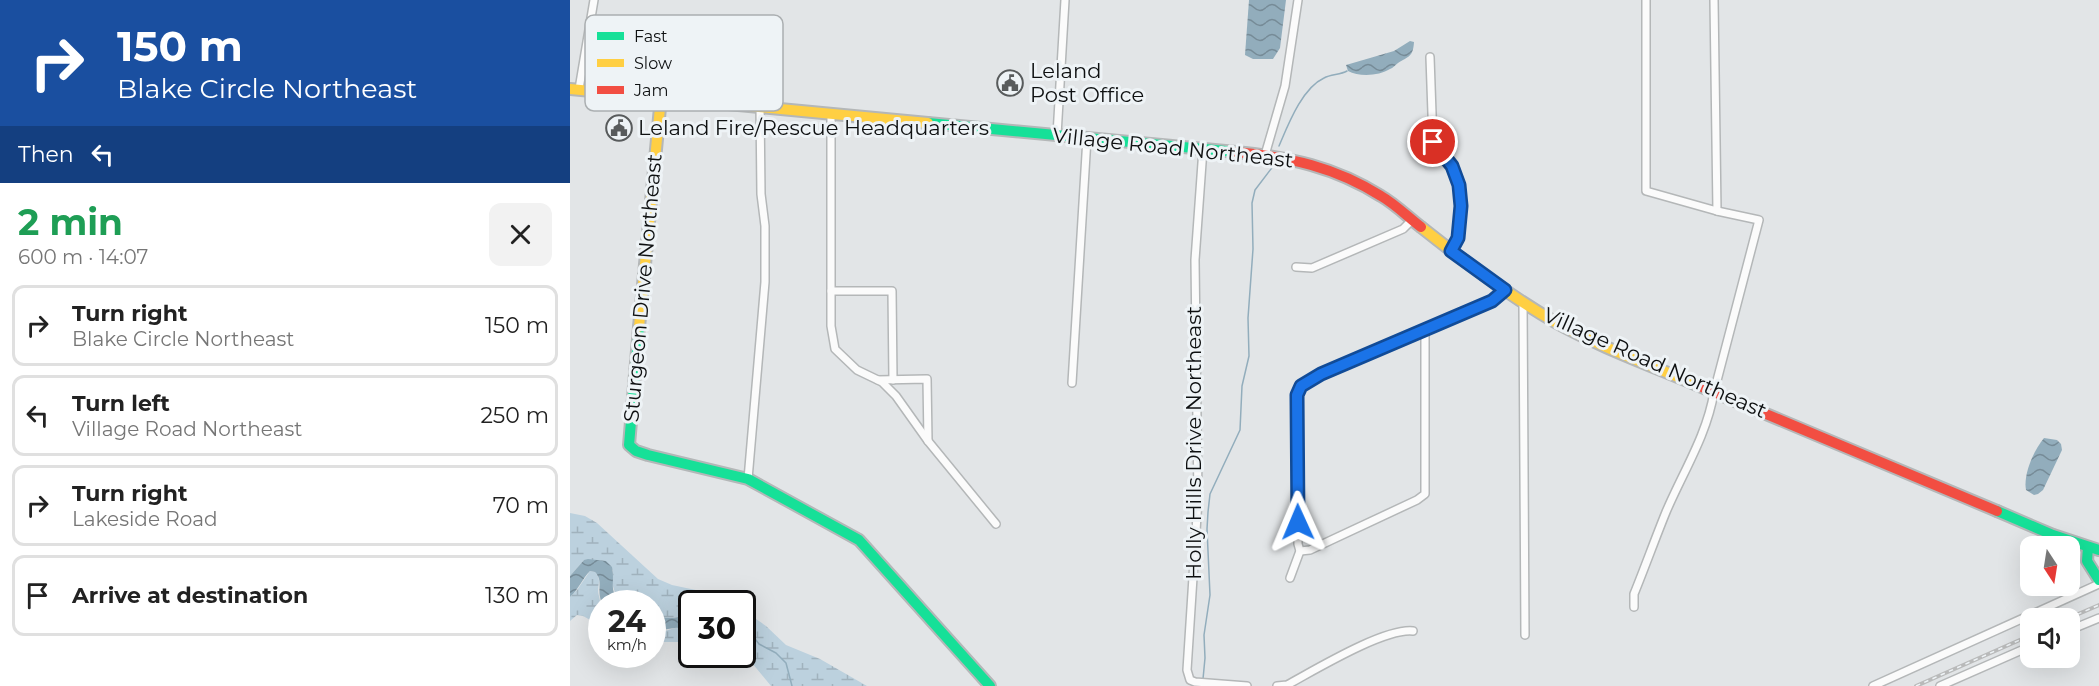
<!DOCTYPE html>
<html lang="en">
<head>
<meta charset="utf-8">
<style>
	:root { --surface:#fff; --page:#f2f2f2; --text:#222; --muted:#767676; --line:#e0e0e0 }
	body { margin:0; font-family:Montserrat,sans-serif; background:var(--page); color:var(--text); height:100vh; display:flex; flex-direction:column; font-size:22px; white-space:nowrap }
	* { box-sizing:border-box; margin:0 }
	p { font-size:20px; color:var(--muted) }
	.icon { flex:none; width:33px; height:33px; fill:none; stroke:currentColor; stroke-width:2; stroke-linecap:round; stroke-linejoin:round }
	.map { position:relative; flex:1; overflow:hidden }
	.panel { display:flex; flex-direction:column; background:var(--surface); width:570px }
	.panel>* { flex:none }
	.guide { background:#1a4fa0; color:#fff; overflow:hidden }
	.needle { width:39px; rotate:168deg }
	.fabs { position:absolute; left:1450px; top:536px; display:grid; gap:12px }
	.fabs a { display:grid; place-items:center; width:60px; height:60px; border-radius:12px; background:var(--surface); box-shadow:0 6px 24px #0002; font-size:30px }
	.speed { position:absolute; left:18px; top:590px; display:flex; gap:12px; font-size:30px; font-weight:700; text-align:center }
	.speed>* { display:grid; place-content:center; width:78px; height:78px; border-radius:50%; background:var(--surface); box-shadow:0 6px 24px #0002; line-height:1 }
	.speed small { font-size:15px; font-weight:400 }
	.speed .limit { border:3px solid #111; border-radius:9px; background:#fff; color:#111 }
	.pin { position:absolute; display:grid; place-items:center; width:51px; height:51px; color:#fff; margin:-26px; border:3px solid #fff; border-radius:50%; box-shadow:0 2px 6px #0007 }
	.me { position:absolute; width:66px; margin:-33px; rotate:359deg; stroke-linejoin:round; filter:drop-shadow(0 0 4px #0008) }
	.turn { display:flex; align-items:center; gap:21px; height:126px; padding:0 18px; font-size:27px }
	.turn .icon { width:78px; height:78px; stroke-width:2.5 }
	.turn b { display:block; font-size:42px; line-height:51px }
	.then { display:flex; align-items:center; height:57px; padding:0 18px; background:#0003; gap:12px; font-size:22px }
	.round { display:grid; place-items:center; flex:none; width:63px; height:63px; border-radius:12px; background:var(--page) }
	.head { display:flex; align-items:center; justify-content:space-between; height:102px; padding:0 18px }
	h1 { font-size:36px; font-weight:700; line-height:45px; color:#1e9e55 }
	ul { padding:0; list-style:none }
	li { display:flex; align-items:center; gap:18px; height:81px; margin:0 12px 9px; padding:0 6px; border:3px solid var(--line); border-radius:12px }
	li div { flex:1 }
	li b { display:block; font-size:22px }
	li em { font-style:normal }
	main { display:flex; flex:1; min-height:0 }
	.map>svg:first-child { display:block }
</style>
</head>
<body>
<main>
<section class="panel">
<div class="guide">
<div class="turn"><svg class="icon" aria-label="right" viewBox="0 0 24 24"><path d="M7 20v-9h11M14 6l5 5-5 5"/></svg><div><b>150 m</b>Blake Circle Northeast</div></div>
<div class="then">Then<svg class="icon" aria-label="left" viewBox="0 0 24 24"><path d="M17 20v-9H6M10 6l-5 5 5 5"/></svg></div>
</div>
<div class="head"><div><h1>2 min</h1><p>600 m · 14:07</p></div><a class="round"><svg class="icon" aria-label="close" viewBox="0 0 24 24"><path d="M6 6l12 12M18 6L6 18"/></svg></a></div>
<ul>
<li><svg class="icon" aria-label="right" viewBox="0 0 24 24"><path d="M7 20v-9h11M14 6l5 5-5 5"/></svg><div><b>Turn right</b><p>Blake Circle Northeast</p></div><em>150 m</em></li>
<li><svg class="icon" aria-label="left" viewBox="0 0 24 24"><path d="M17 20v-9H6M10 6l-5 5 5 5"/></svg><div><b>Turn left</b><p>Village Road Northeast</p></div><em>250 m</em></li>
<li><svg class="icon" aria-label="right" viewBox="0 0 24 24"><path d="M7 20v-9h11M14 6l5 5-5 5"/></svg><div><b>Turn right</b><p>Lakeside Road</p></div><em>70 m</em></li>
<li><svg class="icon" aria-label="arrive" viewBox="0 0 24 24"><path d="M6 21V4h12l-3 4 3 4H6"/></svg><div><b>Arrive at destination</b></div><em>130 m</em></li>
</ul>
</section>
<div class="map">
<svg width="1529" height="686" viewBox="0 0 1529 686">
	<defs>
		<pattern id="wetland-marsh" width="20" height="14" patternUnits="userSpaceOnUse" patternTransform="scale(1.5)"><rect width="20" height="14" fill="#bcd1de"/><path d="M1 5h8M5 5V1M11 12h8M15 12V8" fill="none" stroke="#a0b2bd"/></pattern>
		<pattern id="water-waves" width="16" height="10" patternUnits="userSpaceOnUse" patternTransform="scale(1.5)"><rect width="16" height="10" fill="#92adbc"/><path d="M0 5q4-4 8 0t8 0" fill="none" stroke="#768b97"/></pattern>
	</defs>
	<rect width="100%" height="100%" fill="#e2e5e7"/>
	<g fill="url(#wetland-marsh)">
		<path d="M0,513L15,516L27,523L88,579L102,585L140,593L159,603H122L121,615C108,616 93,623 83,612L82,603H57L46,596L42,583L43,570L14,560L0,576Z"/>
		<path d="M20,571L25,572C33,581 26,586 29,596C31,606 32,615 31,626L13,616L7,615L0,621V597L7,590Z"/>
		<path d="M173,610L196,626L216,645L250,659L297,686H201L182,663L168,654H172Z"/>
		<path d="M108,627L121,628V642H83V630L95,631Z"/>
	</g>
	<g fill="url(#water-waves)">
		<path d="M679,0H716L710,48L703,59H683L675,55Z"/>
		<path d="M840,41L844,42C843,57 839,56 828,63C825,65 823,68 820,69C809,76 789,77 778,71L776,65L824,51Z"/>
		<path d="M1474,438L1487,440L1491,444L1492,450L1473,490L1468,494L1464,495L1456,490C1453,474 1464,450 1474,438Z"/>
		<path d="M18,559L36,561L42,567C46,584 35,597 60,603H32C26,589 34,582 25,572L20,571C12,579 9,589 0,597V576L14,560Z"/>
		<path d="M83,612C94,623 108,616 121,615V628C108,625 96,631 83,630Z"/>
	</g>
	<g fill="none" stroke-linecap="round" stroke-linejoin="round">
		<g stroke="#92adbc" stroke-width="1.5">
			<path d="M709,146C718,125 732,88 754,78C761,74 770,75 777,71"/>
			<path d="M172,626L179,631L189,644L206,653L216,663L222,686"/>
			<path d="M633,679L635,658L634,635L640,595L637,529L638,512L640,494L670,430L672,386L679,356L678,318L683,249L682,203L685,190L704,165"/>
		</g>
		<g stroke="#b4b7b8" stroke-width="10">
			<g id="street">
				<path d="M1076,0V191L1147,211L1144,0"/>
				<path d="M860,57L863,142L882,166L889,185L890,206L888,238L881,251"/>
				<path d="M9,89L24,0"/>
				<path d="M261,114V326L265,349L287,370L312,382L326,396L358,441L426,524"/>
				<path d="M487,135L495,0"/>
				<path d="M633,149L625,260L628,500L617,670L620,680L625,682L677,686"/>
				<path d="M695,155L715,86L728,0"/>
				<path d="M726,267L742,268L833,229L842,220"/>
				<path d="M261,291H322L323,380"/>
				<path d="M953,303L955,635"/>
				<path d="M855,331V494L847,500L740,550L730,551L728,544L727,414C727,406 725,394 731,386C742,373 834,340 855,331Z"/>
				<path d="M855,331L922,301L935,290"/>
				<path d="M308,380L357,379L358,441"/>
				<path d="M502,383L517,138"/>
				<path d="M178,479L195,282V226L191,194L190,107"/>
				<path d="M720,578L730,551"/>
				<path d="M1064,607V594C1075,567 1085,539 1096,512C1113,472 1137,435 1144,392L1189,220L1147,211"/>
				<path d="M1500,630L1529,618"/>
				<path d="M707,686L717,685C745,670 814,628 843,631"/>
				<path d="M1303,686L1529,584"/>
				<path d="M1370,686L1461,646"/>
			</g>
		</g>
		<g stroke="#b4b7b8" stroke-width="14">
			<g id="fast">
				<path d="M358,123L666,152"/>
				<path d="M69,327L59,445L66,451L78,455L178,479L289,540L420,686"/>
				<path d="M1427,511L1483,535L1529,550"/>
				<path d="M1518,547L1517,561L1529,580"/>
			</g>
		</g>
		<g stroke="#b4b7b8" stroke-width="14">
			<g id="slow">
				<path d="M0,89L358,123"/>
				<path d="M851,227C894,261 938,295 985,322C1030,347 1080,365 1127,385"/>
				<path d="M69,327L91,97"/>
			</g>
		</g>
		<g stroke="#b4b7b8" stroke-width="14">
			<g id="jam">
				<path d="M666,152C719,157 765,167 811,196C825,204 838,217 851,227"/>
				<path d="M1127,385L1427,511"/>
			</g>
		</g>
		<use href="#street" stroke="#fbfbfb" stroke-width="7"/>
		<use href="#fast" stroke="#16e098" stroke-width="10"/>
		<use href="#slow" stroke="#ffcf43" stroke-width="10"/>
		<use href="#jam" stroke="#f24e42" stroke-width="10"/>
		<g stroke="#b9baba" stroke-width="4">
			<g id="rail">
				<path d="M1499,618L1529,605"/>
				<path d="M1346,686L1461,635"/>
			</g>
		</g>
		<use href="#rail" stroke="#eef3f6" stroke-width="1.5" stroke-dasharray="4.5" stroke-linecap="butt"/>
	</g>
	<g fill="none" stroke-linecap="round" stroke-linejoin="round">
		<g stroke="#114b97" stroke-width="15">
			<path id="route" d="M728,522L727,395L731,386L751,374L922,301L935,290L881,251L888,238L891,206L889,185L882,166L863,142"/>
		</g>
		<use href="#route" stroke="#1a73e8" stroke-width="10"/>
	</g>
	<defs>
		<g id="civic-ring" transform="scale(1.35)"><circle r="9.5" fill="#eef3f6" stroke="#585b5c" stroke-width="1.5"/><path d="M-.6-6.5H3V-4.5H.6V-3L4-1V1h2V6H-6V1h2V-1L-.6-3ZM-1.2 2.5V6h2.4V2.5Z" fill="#585b5c"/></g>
	</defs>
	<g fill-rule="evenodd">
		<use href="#civic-ring" x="440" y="83"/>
		<use href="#civic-ring" x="49" y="128"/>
	</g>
	<g text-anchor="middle" stroke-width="6" stroke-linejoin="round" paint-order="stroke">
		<g font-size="21" fill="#0e1011" stroke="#eef3f6" text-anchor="start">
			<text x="460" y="78">Leland<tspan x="460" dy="24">Post Office</tspan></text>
			<text x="68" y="135">Leland Fire/Rescue Headquarters</text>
		</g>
		<g font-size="21" fill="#0e1011" stroke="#eef3f6">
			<text transform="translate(603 148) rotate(6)" y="7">Village Road Northeast</text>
			<text transform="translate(73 288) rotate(-85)" y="7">Sturgeon Drive Northeast</text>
			<text transform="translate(1085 363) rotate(24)" y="7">Village Road Northeast</text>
			<text transform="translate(624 443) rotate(-90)" y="7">Holly Hills Drive Northeast</text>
		</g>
	</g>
	<rect x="15" y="15" width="198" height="96" rx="9" fill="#eef3f6" stroke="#abafb1" stroke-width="1.5"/>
	<rect x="27" y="32" width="27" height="8" fill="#16e098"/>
	<rect x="27" y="59" width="27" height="8" fill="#ffcf43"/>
	<rect x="27" y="86" width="27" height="8" fill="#f24e42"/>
	<g font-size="16" fill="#0e1011">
		<text x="64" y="42">Fast</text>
		<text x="64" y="69">Slow</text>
		<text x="64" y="96">Jam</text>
	</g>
</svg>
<div class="fabs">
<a><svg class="needle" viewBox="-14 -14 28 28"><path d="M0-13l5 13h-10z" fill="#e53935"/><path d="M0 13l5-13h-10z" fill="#767676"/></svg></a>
<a><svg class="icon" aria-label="sound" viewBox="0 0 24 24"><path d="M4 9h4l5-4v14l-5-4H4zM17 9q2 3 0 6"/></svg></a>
</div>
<div class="speed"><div>24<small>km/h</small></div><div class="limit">30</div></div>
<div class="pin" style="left:863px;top:142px;background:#d93025"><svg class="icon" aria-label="arrive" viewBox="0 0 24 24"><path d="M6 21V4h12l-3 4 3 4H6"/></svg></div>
<svg class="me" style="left:728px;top:522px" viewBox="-20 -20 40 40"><path d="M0-17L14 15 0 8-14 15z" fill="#1a73e8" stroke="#fff" stroke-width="4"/></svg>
</div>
</main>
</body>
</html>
